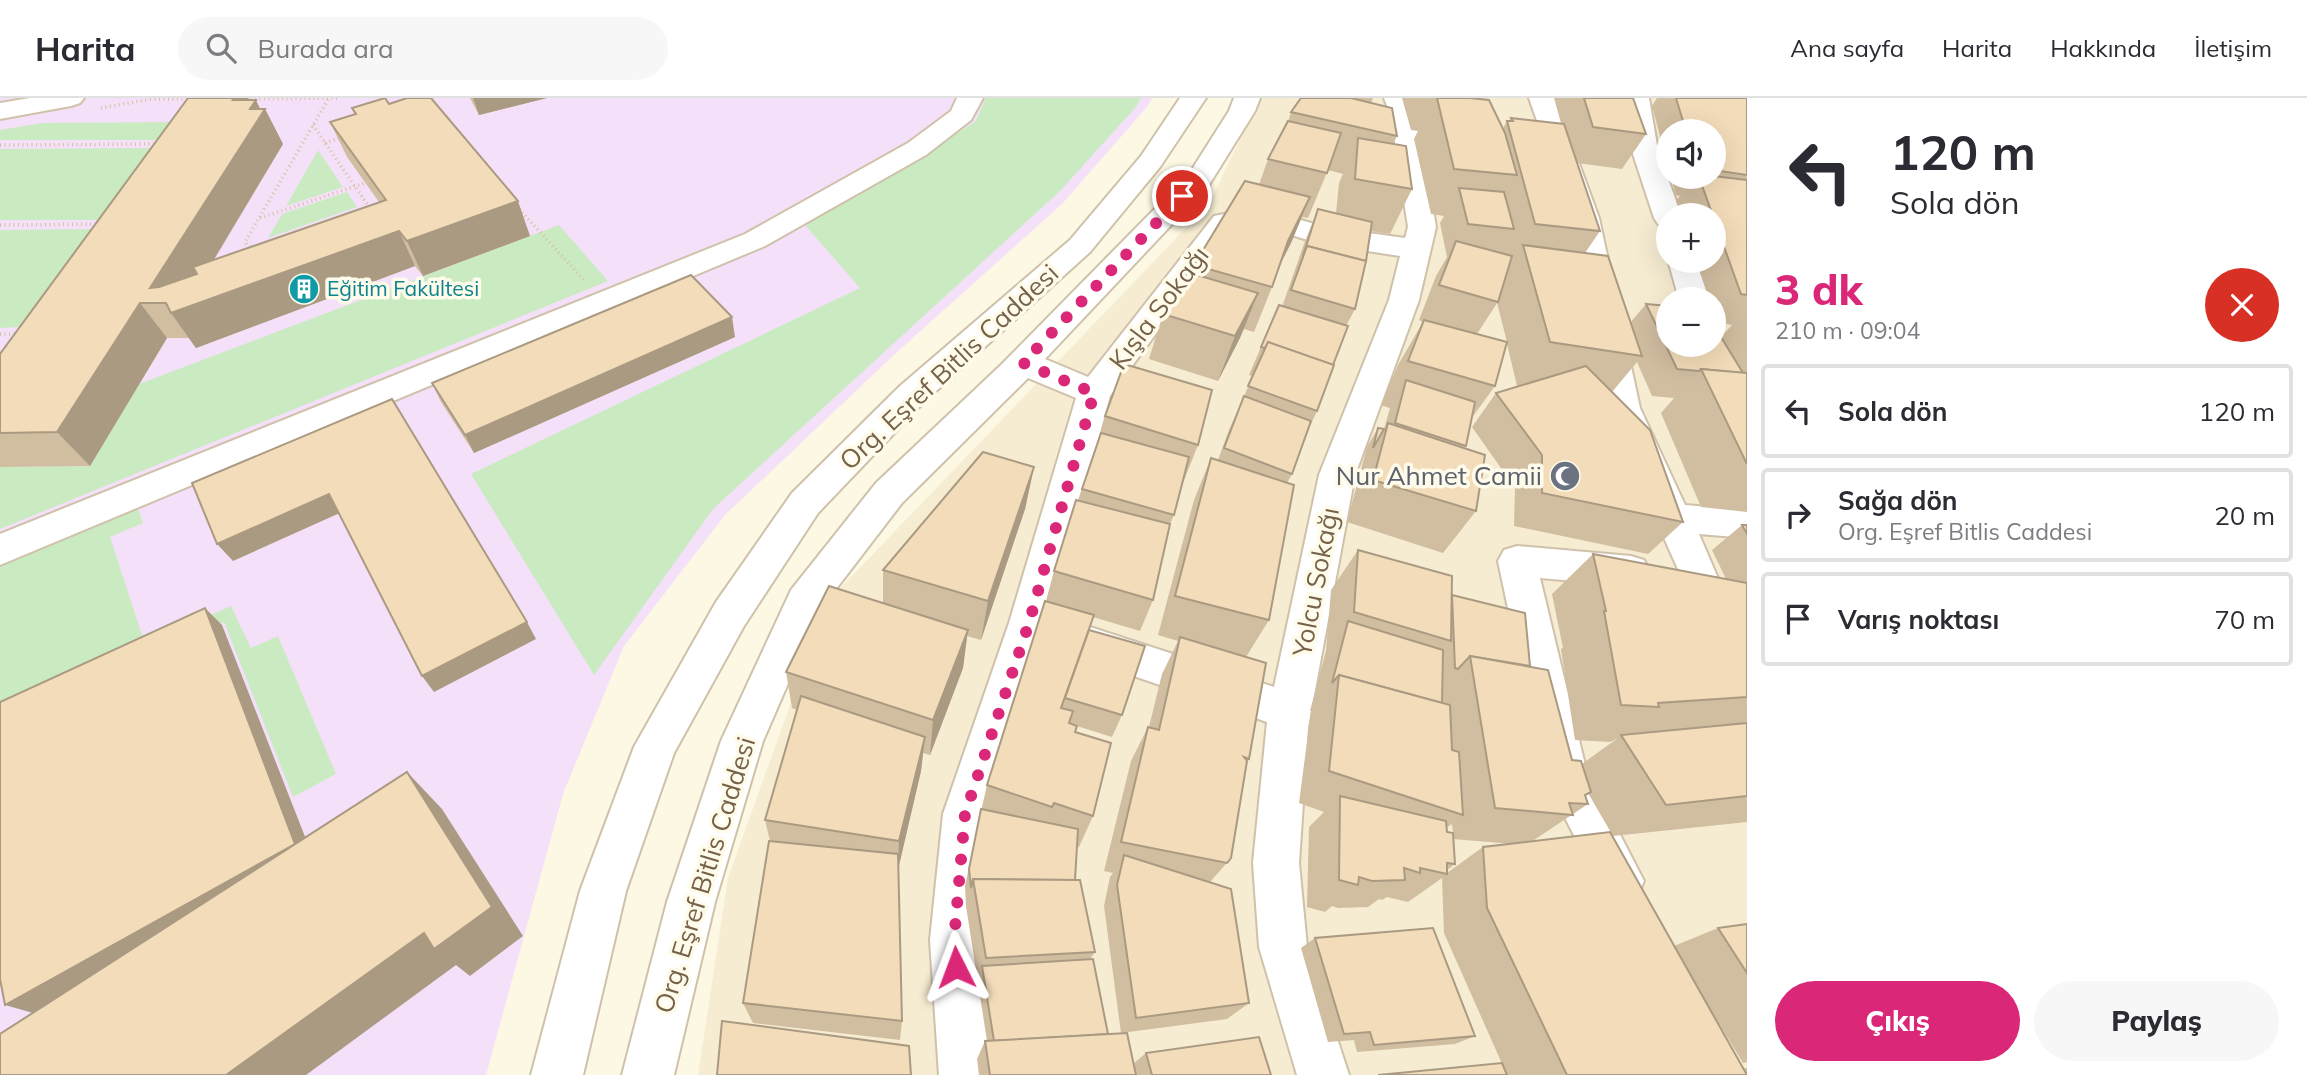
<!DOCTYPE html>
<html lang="tr">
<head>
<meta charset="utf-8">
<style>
	:root { --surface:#fff; --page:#f7f7f7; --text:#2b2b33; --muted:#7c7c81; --line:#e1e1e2; --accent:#db2777 }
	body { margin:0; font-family:Mulish,sans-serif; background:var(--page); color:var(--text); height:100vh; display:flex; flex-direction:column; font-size:26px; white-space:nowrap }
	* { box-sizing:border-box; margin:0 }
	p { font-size:23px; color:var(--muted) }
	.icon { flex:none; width:38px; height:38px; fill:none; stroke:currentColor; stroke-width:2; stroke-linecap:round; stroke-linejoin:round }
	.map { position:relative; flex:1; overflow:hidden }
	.details { display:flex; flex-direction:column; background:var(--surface); width:560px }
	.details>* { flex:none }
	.top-card { background:#fff; color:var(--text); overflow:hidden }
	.controls { position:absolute; left:1656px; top:21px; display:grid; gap:14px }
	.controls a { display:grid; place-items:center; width:70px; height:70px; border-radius:50%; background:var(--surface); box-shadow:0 7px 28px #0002; font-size:35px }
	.pin { position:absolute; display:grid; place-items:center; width:60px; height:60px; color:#fff; margin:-30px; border:4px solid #fff; border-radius:50%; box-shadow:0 2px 7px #0007 }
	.me { position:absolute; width:77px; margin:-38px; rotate:357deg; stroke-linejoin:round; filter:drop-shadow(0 0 5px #0008) }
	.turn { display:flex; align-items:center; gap:24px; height:147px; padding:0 28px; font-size:32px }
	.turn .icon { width:91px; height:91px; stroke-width:2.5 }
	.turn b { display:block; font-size:49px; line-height:60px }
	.round { display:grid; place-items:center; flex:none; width:74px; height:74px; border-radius:37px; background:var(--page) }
	.summary { display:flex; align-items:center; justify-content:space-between; height:119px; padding:0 28px }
	h1 { font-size:42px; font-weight:800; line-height:52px; color:var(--accent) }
	.primary-button { display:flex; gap:14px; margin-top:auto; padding:14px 28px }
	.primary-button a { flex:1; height:80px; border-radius:42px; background:var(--accent); color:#fff; font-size:28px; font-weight:800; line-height:80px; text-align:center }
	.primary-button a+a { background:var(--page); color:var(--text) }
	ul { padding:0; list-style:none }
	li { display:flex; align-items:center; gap:21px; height:94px; margin:0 14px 10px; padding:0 14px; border:4px solid var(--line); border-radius:7px }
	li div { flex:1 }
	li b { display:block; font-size:26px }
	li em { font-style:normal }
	header { display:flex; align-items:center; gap:42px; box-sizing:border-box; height:98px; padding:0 35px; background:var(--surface); border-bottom:2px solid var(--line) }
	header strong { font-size:33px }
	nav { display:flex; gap:38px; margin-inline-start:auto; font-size:24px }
	.search { width:490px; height:63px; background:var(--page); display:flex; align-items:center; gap:18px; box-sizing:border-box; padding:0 24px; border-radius:38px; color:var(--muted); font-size:26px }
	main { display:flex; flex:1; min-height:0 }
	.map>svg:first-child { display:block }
</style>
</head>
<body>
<header>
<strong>Harita</strong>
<div class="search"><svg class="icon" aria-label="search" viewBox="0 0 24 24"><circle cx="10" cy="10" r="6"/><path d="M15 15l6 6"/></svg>Burada ara</div>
<nav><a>Ana sayfa</a><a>Harita</a><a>Hakkında</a><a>İletişim</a></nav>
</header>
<main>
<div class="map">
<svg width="1747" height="977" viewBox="0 0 1747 977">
	<rect width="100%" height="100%" fill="#fdf8e4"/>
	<path fill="#f5ecd2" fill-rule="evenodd" d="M1260,0H1747V977H698L728,780L827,504L1209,106ZM1668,33H1713V79H1668ZM1668,117H1713V163H1668ZM1668,201H1713V247H1668Z"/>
	<path fill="#f5e0f9" d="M0,0H1152L1147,9L1062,106L896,255L725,417L624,548L563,696L486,977H0Z"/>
	<g fill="#caebc2">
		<path d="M986,0H1141L1136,9L1060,93L713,411L594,577L471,376L860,190L805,127L975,24Z"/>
		<path d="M170,24L157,42H0V32L43,25Z"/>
		<path d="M151,50L98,122H0V51Z"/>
		<path d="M318,52L343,89L286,108Z"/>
		<path d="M347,94L357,109L268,140L282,116Z"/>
		<path d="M559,127L608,183L0,431V369L90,368L139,286Z"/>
		<path d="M92,131L19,229L0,230V132Z"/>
		<path d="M137,408L143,425L110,439L145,546L231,508L251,550L278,538L336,676L293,699L224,524L0,628V465Z"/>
	</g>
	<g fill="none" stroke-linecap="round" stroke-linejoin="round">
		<g stroke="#cfc1aa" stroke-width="4">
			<g id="minor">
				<path d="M30,0H84L80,5L71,8L0,21V5Z"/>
				<path d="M957,0H983L971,22L926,57L765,148L0,467V436L745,136L908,45L951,13Z"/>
				<path d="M1180,0H1206L1160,69L1090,154L924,304L818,415L744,528L674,655L626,793L583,977H531L580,793L634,649L716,504L792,395L900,288L1070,142L1141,58Z"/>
				<path d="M1234,0H1260L1255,13L1209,87L1045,261L1088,279L1214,118L1259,109L1324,129L1405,140L1408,129L1391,19L1384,0H1410L1417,19L1436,129L1419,202L1355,377L1308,630L1299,765L1307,849L1349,977H1297L1259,849L1253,765L1267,624L1076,558L1070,546L1076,534L1090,529L1274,589L1319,377L1389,202L1400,158L1321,146L1258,127L1233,131L1110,298L1049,525L987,716L978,842L991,977H939L930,842L943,716L1009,525L1076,300L1028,280L902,405L820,512L763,643L715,804L674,977H622L667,804L721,643L791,492L876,385L1001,267L1189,76L1229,13Z"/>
				<path d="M1529,0H1555L1599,120L1640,310L1685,407L1747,412V440L1699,436L1747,548V619L1732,614L1726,601L1681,478L1606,310L1571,120Z"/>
				<path d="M1623,0H1649L1658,53L1681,117H1668V128L1658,126L1654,120L1632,53Z"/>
				<path d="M1668,162L1697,163L1709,201H1679Z"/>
				<path d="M1517,448L1631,458L1644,462L1650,473L1644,484L1631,488L1540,480L1586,671L1644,783L1637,799L1621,806L1605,799L1543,676L1498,463L1504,452Z"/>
			</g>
		</g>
		<g stroke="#d8c09d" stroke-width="3.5" stroke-dasharray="1 3.5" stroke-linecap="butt">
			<path d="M150,1H192"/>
			<path d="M246,1L338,0"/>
			<path d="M101,10L151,1"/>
			<path d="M313,27L369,109"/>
			<path d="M325,45L343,39"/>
			<path d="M0,47L157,46"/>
			<path d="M519,111L584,182"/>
			<path d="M260,120L365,85"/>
			<path d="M0,127L100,126"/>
			<path d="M251,154L245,144L329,0"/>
			<path d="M0,236H20"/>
		</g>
		<use href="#minor" fill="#fff" fill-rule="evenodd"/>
	</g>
	<g fill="#d1bda0" fill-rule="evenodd">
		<path d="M188,0H248L260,11H265L283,46L214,162L379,104L347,59L330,24L355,17L352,10L389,6L530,138L423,178L415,168L196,250L189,240H167L90,368L0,369V256Z"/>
		<path d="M470,0H547L479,17Z"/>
		<path d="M1301,0H1373L1371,5L1397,38L1393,46L1412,91L1390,136L1370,133L1364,174L1355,211L1346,228L1317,313L1309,330L1292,376L1287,385L1269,522L1246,559L1249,661L1247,663L1231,760L1210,784L1249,905L1227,921L1121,935L1134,965L1146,955L1271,977H979L977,961L985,943H987L966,808L965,788L977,731L987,687L1046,503L1054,473L1097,346L1105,318L1198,347L1181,390L1174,417L1170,426L1153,502L1140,533L1093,519L1089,532L1122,617L1112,639L1077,628L1075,634L1093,718L1079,749L1077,748L1075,782L1095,854L1090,861L1108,936L1121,935L1104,808L1110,779L1113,775L1104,773L1131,663L1148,629H1149L1162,576L1178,543L1158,537L1194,402L1211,360L1218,362L1229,332L1253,278L1249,277L1261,249L1282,209L1304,146L1318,111L1336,115L1339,85L1343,76L1328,72L1308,120L1302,119L1291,145L1279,169L1272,189L1254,234L1244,231L1218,283L1149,261L1163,216L1192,176L1194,167L1259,87L1268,61L1288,24L1291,14Z"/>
		<path d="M1402,0H1481L1480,1L1503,30L1507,23H1509L1511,20L1561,25L1554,0H1633L1646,36L1622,71L1577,65L1600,133L1585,155L1630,225L1646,206L1721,239L1732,227L1716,224L1713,215V201H1709L1696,163H1713V117H1681L1676,103L1680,98L1676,97L1671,79H1713V33H1668V68L1652,8L1657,0H1747V414L1701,409L1661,315L1674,300L1652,298L1637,264L1612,294L1683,424L1648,456L1514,428L1515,390L1472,329L1496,295L1517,288L1507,246L1495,288L1471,321L1466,348L1464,350L1476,413L1443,455L1347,424L1367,349L1378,330L1384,331L1390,310L1381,307L1398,267L1423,224L1419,222L1436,178L1447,159L1440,125L1444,118L1431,116L1414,41L1418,33L1411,32ZM1497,205L1507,244L1477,236Z"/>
		<path d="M735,239L474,355L441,304L432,285Z"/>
		<path d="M1034,369L1025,411L981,542L967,538L963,570L930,657L923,655L921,673L898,770L902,923L900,942L753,925L743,905L770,743L765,722L797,612L792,610L786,574L883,505V472Z"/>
		<path d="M1742,427H1747V624L1745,625H1747V724L1613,738L1588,695L1585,698L1588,706L1531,744L1674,848L1718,830L1747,826V964L1743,965L1712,914L1743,971L1747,970V977H1507L1444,835L1442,780L1408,804L1387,799L1382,802L1379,801L1368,809L1338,810L1332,808L1325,814L1307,809L1309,729L1324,714L1299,705L1311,613H1310L1326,553L1331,492L1358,452L1451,498L1530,568L1572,662L1582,666L1618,640L1610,644L1575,642L1561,551L1563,550L1552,496L1593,456L1726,481L1712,452ZM1452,726L1453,735L1447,734L1446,730ZM1453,741L1513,746L1483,749L1447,775V772L1455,766Z"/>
		<path d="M1315,840L1475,938L1455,946L1357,954L1354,942L1328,944L1301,850Z"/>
	</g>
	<g fill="#aa9a82">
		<path d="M235,0H248L252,7L256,2L262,15L265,11L283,46L184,211L399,133L415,168L196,250L171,215L166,205L150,190Z"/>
		<path d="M473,0H547L479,17Z"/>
		<path d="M1310,99L1291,145L1269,188L1288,143Z"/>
		<path d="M518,103L530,138L423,178L407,143Z"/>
		<path d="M1258,195L1240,240L1218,283L1235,238Z"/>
		<path d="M140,205L167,240L90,368L57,334Z"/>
		<path d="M732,219L735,239L474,355L465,337Z"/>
		<path d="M1034,369L1025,411L981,542L988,503Z"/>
		<path d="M329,396L342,414L233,463L217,446Z"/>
		<path d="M205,510L222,527L313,759L33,915L5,907Z"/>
		<path d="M527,524L536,541L434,594L422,578Z"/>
		<path d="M968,532L963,570L930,657L933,622Z"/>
		<path d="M925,639L921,673L898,772L899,743Z"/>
		<path d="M407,674L442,711L523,838L470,878L456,867L306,977H226Z"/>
	</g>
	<g fill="#f3dcba" stroke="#aa9a82" stroke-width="2">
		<path d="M188,0H235L233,2H256L250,11H265L150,190L159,189L197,176L193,169L386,102L330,24L356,16L352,10L385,0L389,6L407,0H431L518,103L407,143L399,133L171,215L166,205H140L57,334L0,335V256Z"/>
		<path d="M1301,0H1351L1392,10L1397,38L1291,14Z"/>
		<path d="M1437,0H1470L1489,2L1505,35L1517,77L1454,71Z"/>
		<path d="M1584,0H1633L1646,36L1593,29Z"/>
		<path d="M1676,0H1747V77L1713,72V33H1686Z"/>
		<path d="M1511,20L1564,26L1600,133L1535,126L1507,23H1513Z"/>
		<path d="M1288,23L1341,35L1327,75L1268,61Z"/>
		<path d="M1358,40L1406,48L1412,91L1355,81Z"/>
		<path d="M1713,78L1747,82V197L1741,196L1699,79H1713Z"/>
		<path d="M1245,83L1310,99L1288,143L1272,189L1194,167Z"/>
		<path d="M1459,90L1504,94L1514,131L1468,126Z"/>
		<path d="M1318,111L1372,124L1366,163L1307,148L1303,158Z"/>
		<path d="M1456,143L1512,158L1498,204L1439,187Z"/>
		<path d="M1523,147L1608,158L1642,258L1550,244Z"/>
		<path d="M1307,148L1366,163L1355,211L1291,192Z"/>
		<path d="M1187,174L1258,195L1235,238L1163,216Z"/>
		<path d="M691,177L732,219L465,337L432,285Z"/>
		<path d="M1646,206L1668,208V247H1713V226L1743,275L1701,271L1699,273L1677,271Z"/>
		<path d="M1279,207L1348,228L1333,267L1268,244L1265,250L1261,249Z"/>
		<path d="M1424,222L1507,244L1495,288L1408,263Z"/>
		<path d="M1268,244L1334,267L1317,313L1248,288Z"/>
		<path d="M1124,266L1212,292L1198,347L1105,318Z"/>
		<path d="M1586,268L1650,332L1683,424L1542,395V357L1496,295Z"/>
		<path d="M1701,271L1747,275V366Z"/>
		<path d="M1406,282L1475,304L1466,348L1395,325Z"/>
		<path d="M1244,298L1311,323L1292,376L1224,350Z"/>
		<path d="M392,301L527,524L422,578L329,396L217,446L192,385Z"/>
		<path d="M1388,325L1485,357L1476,413L1373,382Z"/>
		<path d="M1378,330L1384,331L1373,350Z"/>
		<path d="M1101,335L1189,359L1174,417L1082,391Z"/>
		<path d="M983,354L1034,369L988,503L883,472Z"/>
		<path d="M1211,360L1294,387L1269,522L1175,498Z"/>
		<path d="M1076,402L1170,426L1153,502L1054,473Z"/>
		<path d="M1742,427H1747V436Z"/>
		<path d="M1358,452L1452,478L1451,543L1354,514Z"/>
		<path d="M1593,456L1747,485V599L1658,605L1659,609L1621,607L1604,513H1606Z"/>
		<path d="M829,488L968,532L933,622L786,574Z"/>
		<path d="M1452,497L1525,515L1530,568L1470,558L1458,571L1455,570Z"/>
		<path d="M1045,503L1094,517L1061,610L1073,613L1069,625L1077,628L1075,634L1111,645L1093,718L1054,705L1052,709L987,687Z"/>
		<path d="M205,510L295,746L5,907L0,881V604Z"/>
		<path d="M1348,523L1443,552L1442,605L1339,577L1332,585Z"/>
		<path d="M1089,532L1145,548L1122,617L1065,600Z"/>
		<path d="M1180,539L1266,565L1249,661L1244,659L1247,663L1231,760L1227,765L1121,744L1148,629L1159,632Z"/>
		<path d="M1470,558L1548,572L1572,662L1581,663L1591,694L1585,697L1588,706L1569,705L1573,717L1495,710Z"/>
		<path d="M1339,577L1450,607L1452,652L1459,654L1463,717L1329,673Z"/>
		<path d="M801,598L925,639L899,743L765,722Z"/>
		<path d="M1747,625V698L1666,707L1621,637Z"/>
		<path d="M407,674L492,809L434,851L424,835L226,977H0V936Z"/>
		<path d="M1340,698L1446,723L1447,734L1453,735L1455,766L1447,765V776L1420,770V775L1404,770L1405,782L1372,783L1359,779L1358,787L1339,782Z"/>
		<path d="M981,711L1078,731L1075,782L973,781L971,790L969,771Z"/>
		<path d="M1610,734L1747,977H1567L1487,810L1483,749Z"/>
		<path d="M769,743L898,756L902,923L743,905Z"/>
		<path d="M1124,757L1231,791L1249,905L1136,920L1117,787Z"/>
		<path d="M973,781L1080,782L1095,854L986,860Z"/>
		<path d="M1747,826V875L1718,830Z"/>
		<path d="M1433,830L1475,938L1374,947L1370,934L1344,936L1315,840Z"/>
		<path d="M1093,861L1108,936L994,943L982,868Z"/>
		<path d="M722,923L909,948L911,977H717Z"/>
		<path d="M1127,935L1136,977H990L985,943Z"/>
		<path d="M1259,939L1271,977H1152L1146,955Z"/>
		<path d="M1502,965L1507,977H1378Z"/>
	</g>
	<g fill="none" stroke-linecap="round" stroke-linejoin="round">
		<path stroke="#db2777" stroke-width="12" stroke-dasharray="0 21.6" d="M956,869L954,842L965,716L1029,525L1094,295L1023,265L1182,98"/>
	</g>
	<defs>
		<g id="building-disc" transform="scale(1.575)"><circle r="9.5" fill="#0f9aa8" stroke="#fffbea"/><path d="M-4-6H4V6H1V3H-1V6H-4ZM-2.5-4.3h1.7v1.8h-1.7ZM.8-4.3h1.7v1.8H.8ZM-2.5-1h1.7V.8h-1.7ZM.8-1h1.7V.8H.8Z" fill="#fff"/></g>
		<g id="mosque-disc" transform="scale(1.575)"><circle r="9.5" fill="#6b7280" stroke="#fffbea"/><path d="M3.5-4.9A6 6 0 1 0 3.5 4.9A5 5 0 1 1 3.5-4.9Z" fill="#fff"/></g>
	</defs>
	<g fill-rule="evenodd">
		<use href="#building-disc" x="304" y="191"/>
		<use href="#mosque-disc" x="1565" y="378"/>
	</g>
	<g text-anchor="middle" stroke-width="7" stroke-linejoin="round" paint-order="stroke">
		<g font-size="21" fill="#0d838f" stroke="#fffbea" text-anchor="start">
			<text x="327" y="198">Eğitim Fakültesi</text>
		</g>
		<g font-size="26" fill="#766249" stroke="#fffbea">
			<text transform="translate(1159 210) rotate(-53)" y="9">Kışla Sokağı</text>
			<text transform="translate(949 269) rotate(-43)" y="9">Org. Eşref Bitlis Caddesi</text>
			<text transform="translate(1316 484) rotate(-79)" y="9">Yolcu Sokağı</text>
			<text transform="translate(705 777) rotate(-73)" y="9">Org. Eşref Bitlis Caddesi</text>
		</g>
		<g font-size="26" fill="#5b616d" stroke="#fffbea" text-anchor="end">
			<text x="1542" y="387">Nur Ahmet Camii</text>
		</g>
	</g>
</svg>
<div class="controls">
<a><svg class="icon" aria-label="sound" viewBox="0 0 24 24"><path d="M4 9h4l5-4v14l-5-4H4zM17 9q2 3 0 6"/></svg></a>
<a>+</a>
<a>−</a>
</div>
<div class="pin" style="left:1182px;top:98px;background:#d93025"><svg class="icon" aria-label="arrive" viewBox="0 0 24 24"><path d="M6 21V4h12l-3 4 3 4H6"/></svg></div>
<svg class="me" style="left:956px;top:869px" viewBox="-20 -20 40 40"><path d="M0-17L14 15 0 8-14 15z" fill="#db2777" stroke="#fff" stroke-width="4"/></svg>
</div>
<section class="details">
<div class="top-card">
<div class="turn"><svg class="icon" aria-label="left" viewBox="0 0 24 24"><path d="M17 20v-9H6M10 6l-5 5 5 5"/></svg><div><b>120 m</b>Sola dön</div></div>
</div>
<div class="summary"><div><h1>3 dk</h1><p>210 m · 09:04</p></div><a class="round" style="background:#d93025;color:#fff"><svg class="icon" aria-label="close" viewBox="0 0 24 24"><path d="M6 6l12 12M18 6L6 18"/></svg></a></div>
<ul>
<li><svg class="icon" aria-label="left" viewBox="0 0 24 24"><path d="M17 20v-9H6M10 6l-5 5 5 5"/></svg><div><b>Sola dön</b></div><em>120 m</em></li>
<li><svg class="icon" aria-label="right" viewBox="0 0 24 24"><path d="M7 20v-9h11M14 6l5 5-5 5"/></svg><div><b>Sağa dön</b><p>Org. Eşref Bitlis Caddesi</p></div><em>20 m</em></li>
<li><svg class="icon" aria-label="arrive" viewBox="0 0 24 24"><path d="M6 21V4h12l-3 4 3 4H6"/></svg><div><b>Varış noktası</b></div><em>70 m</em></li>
</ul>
<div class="primary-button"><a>Çıkış</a><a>Paylaş</a></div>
</section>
</main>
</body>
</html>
